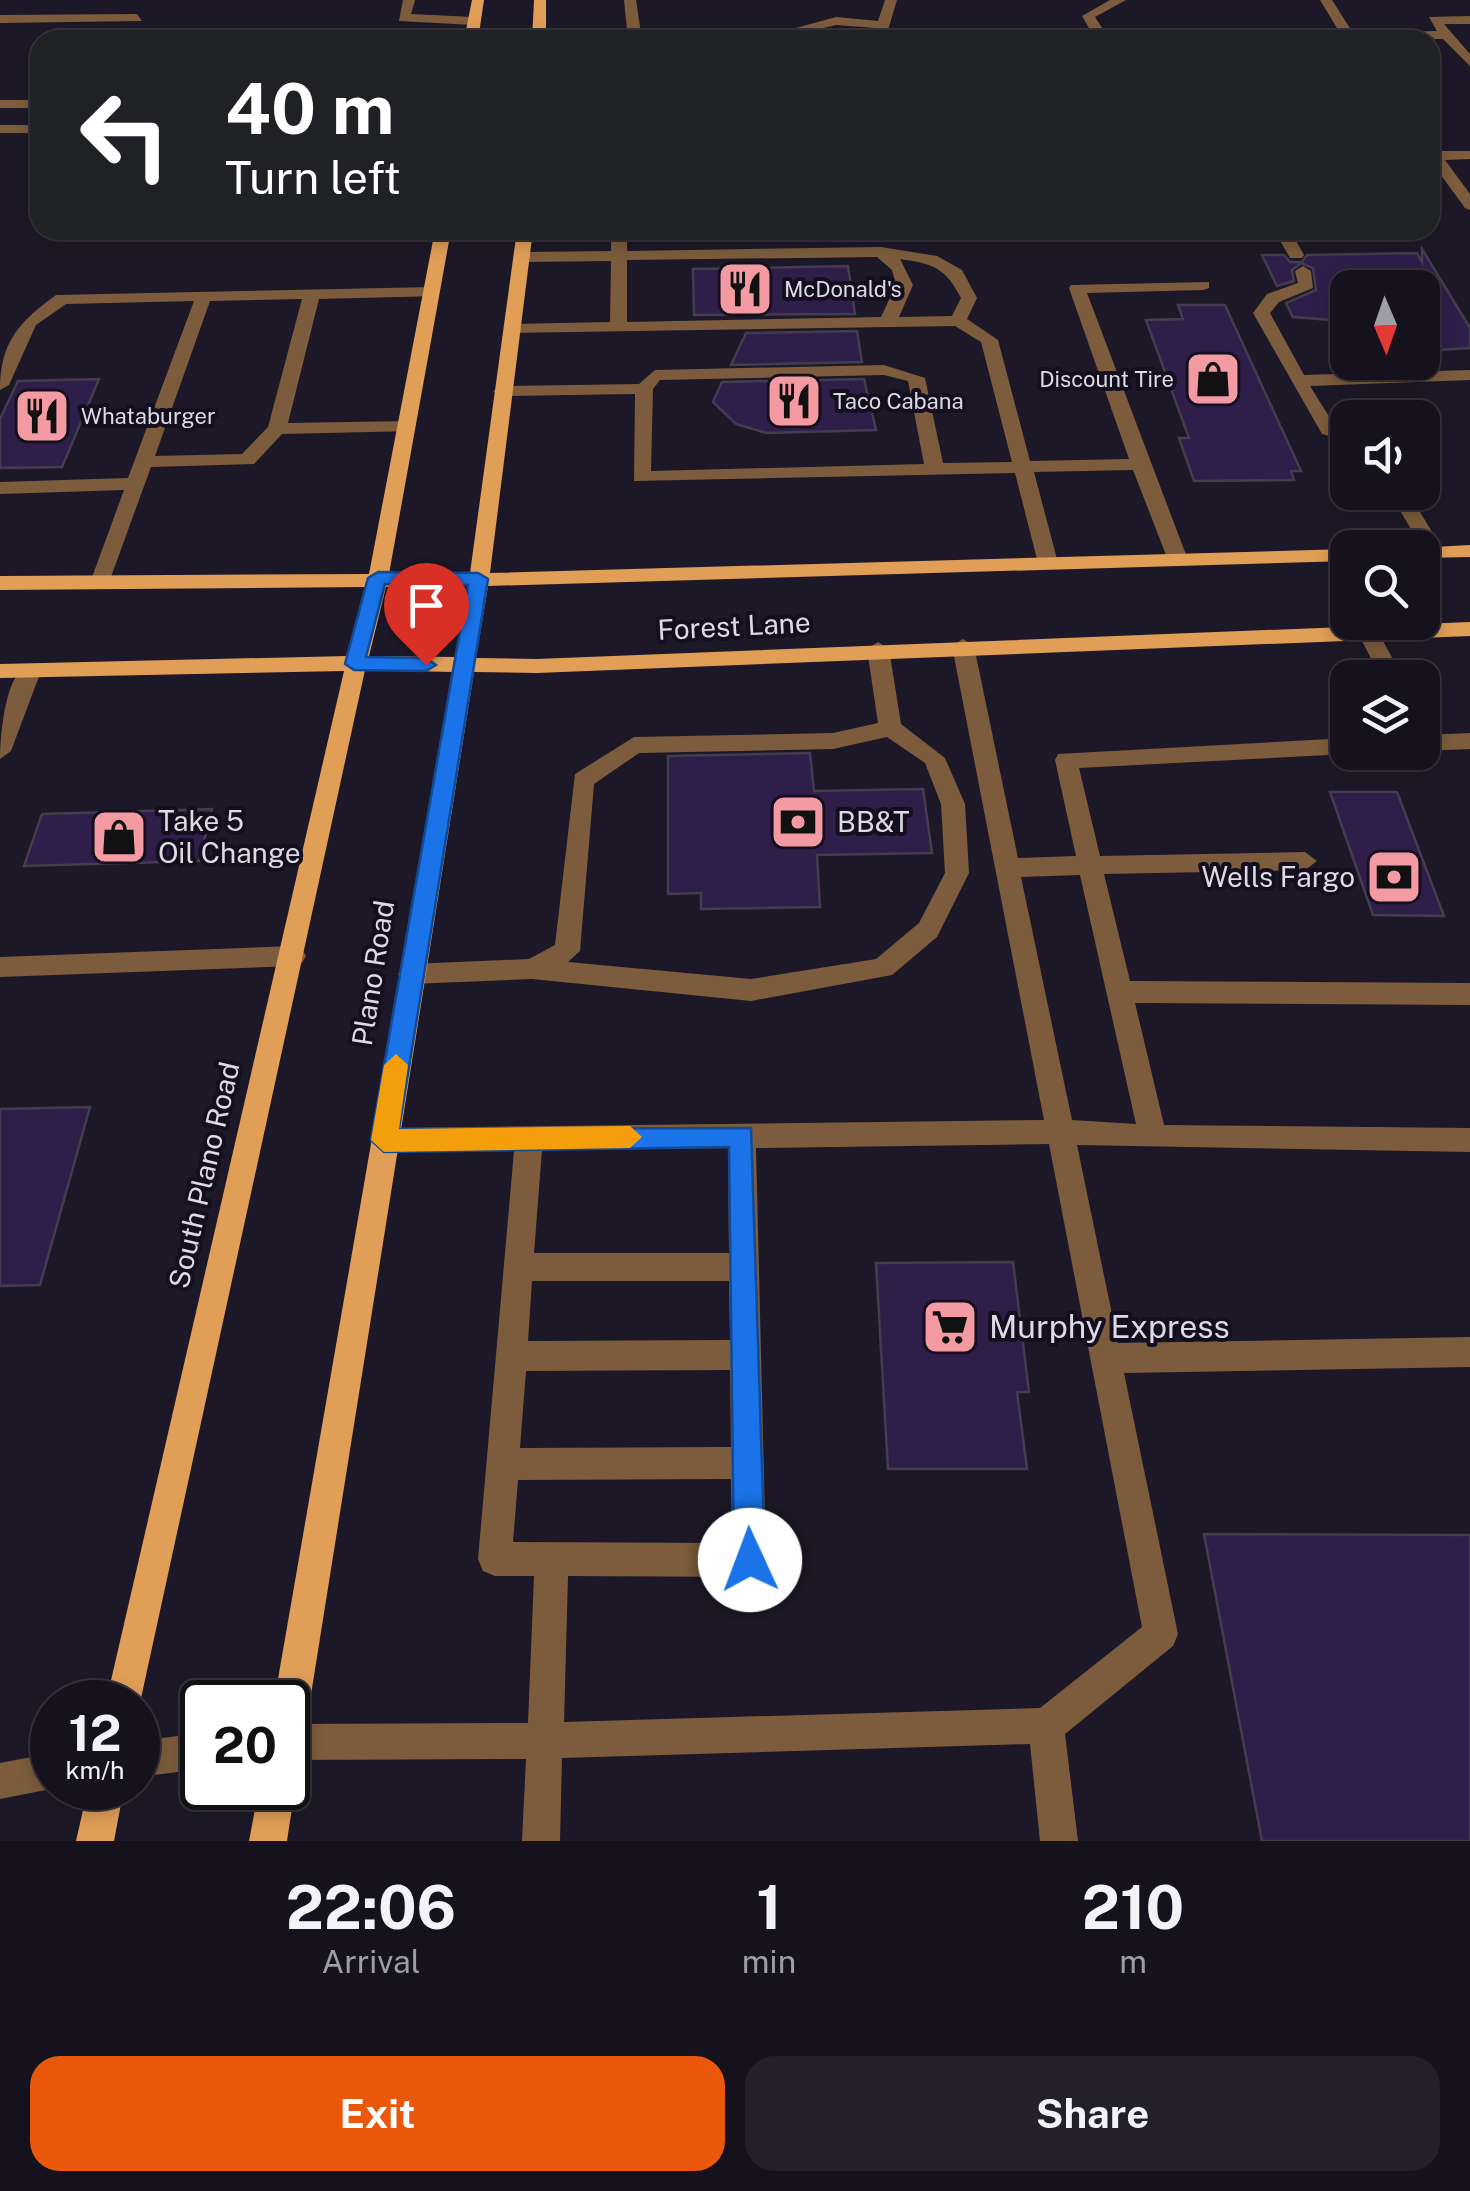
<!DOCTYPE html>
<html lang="en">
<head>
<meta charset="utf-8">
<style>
	:root { --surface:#16121d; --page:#23202a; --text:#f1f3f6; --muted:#9e9ea4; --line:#35323b; --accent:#ea580c }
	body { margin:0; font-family:"Public Sans",sans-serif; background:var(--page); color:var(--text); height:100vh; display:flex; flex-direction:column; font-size:38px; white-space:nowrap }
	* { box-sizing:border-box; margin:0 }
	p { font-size:32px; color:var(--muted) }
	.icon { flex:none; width:55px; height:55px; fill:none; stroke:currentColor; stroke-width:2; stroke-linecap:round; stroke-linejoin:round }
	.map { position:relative; height:1841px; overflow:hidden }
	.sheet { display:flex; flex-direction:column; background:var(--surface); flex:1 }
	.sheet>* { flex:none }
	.top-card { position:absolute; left:30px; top:30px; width:1410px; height:210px; border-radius:30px; box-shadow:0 5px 15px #0003,0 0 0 2px var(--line); background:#202124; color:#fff; overflow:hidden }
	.needle { width:65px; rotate:178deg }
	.tools { position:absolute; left:1330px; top:270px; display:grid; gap:20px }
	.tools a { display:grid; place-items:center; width:110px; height:110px; border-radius:20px; background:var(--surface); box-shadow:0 5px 15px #0003,0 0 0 2px var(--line); font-size:50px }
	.speed { position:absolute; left:30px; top:1680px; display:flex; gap:20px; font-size:50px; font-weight:700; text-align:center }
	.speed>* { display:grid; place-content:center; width:130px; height:130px; border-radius:50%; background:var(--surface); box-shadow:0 5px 15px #0003,0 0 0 2px var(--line); line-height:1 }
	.speed small { font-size:25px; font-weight:400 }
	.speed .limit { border:5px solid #111; border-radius:15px; background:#fff; color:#111 }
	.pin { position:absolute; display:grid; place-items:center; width:85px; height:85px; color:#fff; margin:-102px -42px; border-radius:50% 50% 50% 0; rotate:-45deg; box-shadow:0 0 10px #0007 }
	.pin .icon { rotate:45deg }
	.me { position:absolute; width:110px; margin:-55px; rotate:358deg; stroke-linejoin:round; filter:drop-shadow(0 0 8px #0008) }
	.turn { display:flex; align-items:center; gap:35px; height:210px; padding:0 30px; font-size:45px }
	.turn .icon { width:130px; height:130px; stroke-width:2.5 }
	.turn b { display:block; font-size:70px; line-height:85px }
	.eta { display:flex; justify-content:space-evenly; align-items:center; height:170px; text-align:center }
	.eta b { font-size:60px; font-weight:700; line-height:70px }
	.cta { display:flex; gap:20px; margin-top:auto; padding:20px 30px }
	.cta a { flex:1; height:115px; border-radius:30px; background:var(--accent); color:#fff; font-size:40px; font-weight:700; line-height:115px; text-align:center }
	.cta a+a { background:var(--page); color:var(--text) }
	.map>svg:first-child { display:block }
</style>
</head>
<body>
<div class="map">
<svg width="1470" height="1841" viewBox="0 0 1470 1841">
	<rect width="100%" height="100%" fill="#1d1827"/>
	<g fill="#301e4a" stroke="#433d4f" stroke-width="2.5">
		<path d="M1422,249L1470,328V348L1422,351V288H1348L1346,346L1332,320L1293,317L1286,303L1316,290L1313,268L1301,263L1292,270L1294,281L1277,286L1262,255H1284L1290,262H1302L1307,255L1417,253L1422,262Z"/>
		<path d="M848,266L855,314L694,315L693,269Z"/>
		<path d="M1178,305H1225L1301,471H1291L1294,480L1194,481L1179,438H1189L1146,320L1183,319Z"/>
		<path d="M857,331L862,362L731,365L746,333Z"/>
		<path d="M99,379L62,467L0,468V419L18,381Z"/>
		<path d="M864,379L876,430L766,433L736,424L713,402L722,382Z"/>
		<path d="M810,753L814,791L923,789L932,853L817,855L820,907L701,909V893L668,894V756Z"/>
		<path d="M1330,792H1397L1444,916L1373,915Z"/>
		<path d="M212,809L199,861L24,866L42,814Z"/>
		<path d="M90,1107L40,1285L0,1286V1109Z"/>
		<path d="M1013,1262L1029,1392H1017L1027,1469H888L876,1263Z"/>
		<path d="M1204,1534L1470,1535V1841H1262Z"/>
	</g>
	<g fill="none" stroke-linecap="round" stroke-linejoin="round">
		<g fill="#7c5c3c" fill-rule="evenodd">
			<path d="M403,0H415L411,14L473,17L479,21L473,25L399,21Z"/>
			<path d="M624,0H636L642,40H628Z"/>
			<path d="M885,0H897L885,40H871L875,28L836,25L775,40H752L836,17L878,21Z"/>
			<path d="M1110,0H1126L1095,17L1110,40H1096L1082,16Z"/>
			<path d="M1320,0H1332L1353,33L1437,31L1429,17L1470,16V24H1444L1470,54V66L1443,39L1139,40L1146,36L1340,33Z"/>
			<path d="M137,14L142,21L0,23V15Z"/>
			<rect x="0" y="100" width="40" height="8"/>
			<rect x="0" y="125" width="40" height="8"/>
			<path d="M1430,146L1438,151H1470V159L1445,160L1470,194V210L1465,208L1430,160Z"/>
			<path d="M611,230H627V251L881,247L937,256L962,270L977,298L967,319L998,340L1030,461L1129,459L1069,288L1071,285L1209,282V288L1203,290L1087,293L1188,560L1178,566L1168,560L1133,470L1034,472L1058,563L1048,569L1038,563L1015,473L634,481L635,394L502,396L493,391L502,386L639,384L655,370L884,365L925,378L943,463L1012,462L981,342L955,326L506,333V325L512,324L610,322L611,261L522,262L514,257L522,252L611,251ZM877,257L892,270L896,285L881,317L627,322V260ZM900,259C933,264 945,267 961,298L952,316L899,317L913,285ZM884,375L908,381L924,464L651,471L653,389L660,380Z"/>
			<path d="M1274,230H1290L1304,255L1302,258H1290Z"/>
			<path d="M1303,266L1311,271L1313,288L1279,302L1270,313L1304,375L1470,370V380L1310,386L1335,426L1348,431V442L1322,434L1253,313L1267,294L1298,283L1295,271Z"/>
			<path d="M433,287L439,288V296L319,299L288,423L408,421L414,423V431L282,434L254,464L151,467L108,585L101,587L91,580L124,490L0,494V482L128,478L194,301L66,304L36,325L9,385L0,390C0,342 19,322 56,295ZM302,299L268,427L242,454L155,456L210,301Z"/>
			<path d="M1389,492H1408L1444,552L1441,556H1427Z"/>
			<path d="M1369,626L1376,628L1403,678H1381L1358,633Z"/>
			<path d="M963,639L974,646L1018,858L1076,856L1055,760L1058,754L1348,738V752H1353L1348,754L1079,768L1100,856L1305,852L1317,861L1305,870L1104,874L1130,981L1470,983V1005L1135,1003L1164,1125L1470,1128V1152L1077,1145L1118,1343L1470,1337V1367L1124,1373L1178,1634L1173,1646L1065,1734L1078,1841H1040L1030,1744L562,1758L560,1841H522L526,1759L288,1760V1724L528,1723L534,1576H495L483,1571L478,1559L514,1151L384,1152L374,1149L370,1140L374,1131L384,1128L1044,1120L952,646ZM1080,875L1136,1124L1072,1120L1021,877ZM1049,1144L1142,1627L1040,1708L564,1722L568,1576L749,1577L761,1572L766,1560L756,1148ZM728,1148L729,1253H534L542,1150ZM532,1281H729L730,1340L528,1341ZM730,1370L731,1447L520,1448L526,1371ZM731,1479L732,1543L513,1542L518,1480Z"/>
			<path d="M878,642L889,649L901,724L945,758L965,804L969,873L937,937L892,975L751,1001L532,979L411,984L402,981L398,974L402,967L411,964L529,959L555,945L575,774L634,737L833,733L878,723L867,649ZM887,737L925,763L941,804L945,873L919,923L876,959L751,979L568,962L580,951L594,784L639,753L833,749Z"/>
			<path d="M30,664L41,671L11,751L0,759C0,736 5,671 30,664Z"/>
			<path d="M1470,733V749L1422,751V735Z"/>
			<path d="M293,946L302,949L306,956L302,963L293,966L0,977V957Z"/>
			<path d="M202,1733V1769L138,1777V1741Z"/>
			<path d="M52,1753V1788H56L0,1799V1763Z"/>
		</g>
		<g fill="#e09e57" fill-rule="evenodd">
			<path d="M472,0H484L478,40H464Z"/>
			<path d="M534,0H546V40H532Z"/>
			<path d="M435,230H451L389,574L470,573L517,230H533L490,573L1348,549V561L488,586L476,658L537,659L1470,622V636L537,673L474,672L306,1726L301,1739L288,1744V1702H274L453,672L365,670L138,1712V1702H106L344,671L0,678V664L347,656L365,587L0,590V576L369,574ZM467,586L455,657L369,656L386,587Z"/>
			<path d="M1470,545V557L1422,558V548H1415Z"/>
			<path d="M288,1774L295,1788L287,1841H249L259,1788H288Z"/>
			<path d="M88,1788H124L114,1841H76Z"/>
		</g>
	</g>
	<path fill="#1a73e8" stroke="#114b97" stroke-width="2.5" d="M378,572L478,573L488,579L399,1129L751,1128L765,1560L760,1571L750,1576L739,1571L734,1560L729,1147L384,1152L371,1140L468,585L385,584L366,657L426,658L436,665L426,671L354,670L345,664L368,578Z"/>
	<path fill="#f59e0b" d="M396,1054L408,1065L399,1129L630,1126L642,1137L630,1148L384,1152L371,1140L384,1065Z"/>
	<defs>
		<g id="restaurant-square" transform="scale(2.875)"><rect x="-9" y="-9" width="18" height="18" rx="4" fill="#f49aa2" stroke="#140f1e"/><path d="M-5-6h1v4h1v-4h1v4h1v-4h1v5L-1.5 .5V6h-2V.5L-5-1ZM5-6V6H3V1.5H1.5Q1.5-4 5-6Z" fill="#111"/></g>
		<g id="shop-square" transform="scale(2.875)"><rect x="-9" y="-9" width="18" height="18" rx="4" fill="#f49aa2" stroke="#140f1e"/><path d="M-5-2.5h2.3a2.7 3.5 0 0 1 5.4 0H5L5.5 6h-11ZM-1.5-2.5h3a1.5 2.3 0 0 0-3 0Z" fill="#111"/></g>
		<g id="bank-square" transform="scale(2.875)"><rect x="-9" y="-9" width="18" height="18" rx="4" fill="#f49aa2" stroke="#140f1e"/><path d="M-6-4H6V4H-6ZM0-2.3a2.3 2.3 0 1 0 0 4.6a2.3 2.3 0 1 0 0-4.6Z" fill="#111"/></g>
		<g id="supermarket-square" transform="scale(2.875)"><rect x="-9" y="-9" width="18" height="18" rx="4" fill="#f49aa2" stroke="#140f1e"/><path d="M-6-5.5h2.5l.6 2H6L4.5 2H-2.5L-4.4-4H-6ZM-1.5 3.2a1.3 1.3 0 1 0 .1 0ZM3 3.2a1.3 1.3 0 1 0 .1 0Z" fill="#111"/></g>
	</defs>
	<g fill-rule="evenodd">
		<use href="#restaurant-square" x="745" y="289"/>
		<use href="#shop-square" x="1213" y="379"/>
		<use href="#restaurant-square" x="794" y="401"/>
		<use href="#restaurant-square" x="42" y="416"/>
		<use href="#bank-square" x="798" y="822"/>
		<use href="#shop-square" x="119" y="837"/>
		<use href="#bank-square" x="1394" y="877"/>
		<use href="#supermarket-square" x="950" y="1327"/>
	</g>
	<g text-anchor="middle" stroke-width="8" stroke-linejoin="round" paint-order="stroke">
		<g font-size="22" fill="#dedae5" stroke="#140f1e" text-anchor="start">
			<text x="784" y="297">McDonald's</text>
			<text x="1174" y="387" text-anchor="end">Discount Tire</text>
			<text x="833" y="409">Taco Cabana</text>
			<text x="81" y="424">Whataburger</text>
		</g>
		<g font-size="28" fill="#dedae5" stroke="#140f1e">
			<text transform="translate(734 626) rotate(-3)" y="10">Forest Lane</text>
			<text transform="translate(373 973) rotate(-81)" y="10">Plano Road</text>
			<text transform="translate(204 1175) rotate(-77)" y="10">South Plano Road</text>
		</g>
		<g font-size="28" fill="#dedae5" stroke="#140f1e" text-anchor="start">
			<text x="158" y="831">Take 5<tspan x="158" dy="32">Oil Change</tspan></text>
			<text x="837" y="832">BB&amp;T</text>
			<text x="1355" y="887" text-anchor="end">Wells Fargo</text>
		</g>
		<g font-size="32" fill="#dedae5" stroke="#140f1e" text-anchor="start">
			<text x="989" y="1338">Murphy Express</text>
		</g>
	</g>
</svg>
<div class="tools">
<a><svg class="needle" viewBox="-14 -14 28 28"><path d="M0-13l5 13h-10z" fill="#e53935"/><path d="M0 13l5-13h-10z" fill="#9e9ea4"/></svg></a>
<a><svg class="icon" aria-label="sound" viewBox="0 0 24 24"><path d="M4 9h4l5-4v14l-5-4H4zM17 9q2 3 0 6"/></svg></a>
<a><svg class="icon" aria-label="search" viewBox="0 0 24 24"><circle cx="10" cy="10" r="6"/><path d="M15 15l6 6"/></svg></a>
<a><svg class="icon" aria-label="layers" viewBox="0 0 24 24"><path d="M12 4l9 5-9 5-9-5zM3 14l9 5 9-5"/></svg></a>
</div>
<div class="speed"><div>12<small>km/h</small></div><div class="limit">20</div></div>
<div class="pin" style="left:426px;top:665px;background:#d93025"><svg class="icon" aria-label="arrive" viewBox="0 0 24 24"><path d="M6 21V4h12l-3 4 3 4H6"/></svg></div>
<svg class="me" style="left:750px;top:1560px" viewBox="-20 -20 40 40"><circle r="19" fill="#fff"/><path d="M0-13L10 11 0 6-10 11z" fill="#1a73e8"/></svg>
<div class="top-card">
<div class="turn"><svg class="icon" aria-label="left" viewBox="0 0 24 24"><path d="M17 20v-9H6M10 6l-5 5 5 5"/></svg><div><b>40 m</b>Turn left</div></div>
</div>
</div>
<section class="sheet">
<div class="eta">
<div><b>22:06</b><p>Arrival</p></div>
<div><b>1</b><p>min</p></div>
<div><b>210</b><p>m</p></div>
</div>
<div class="cta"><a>Exit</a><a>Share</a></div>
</section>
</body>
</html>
